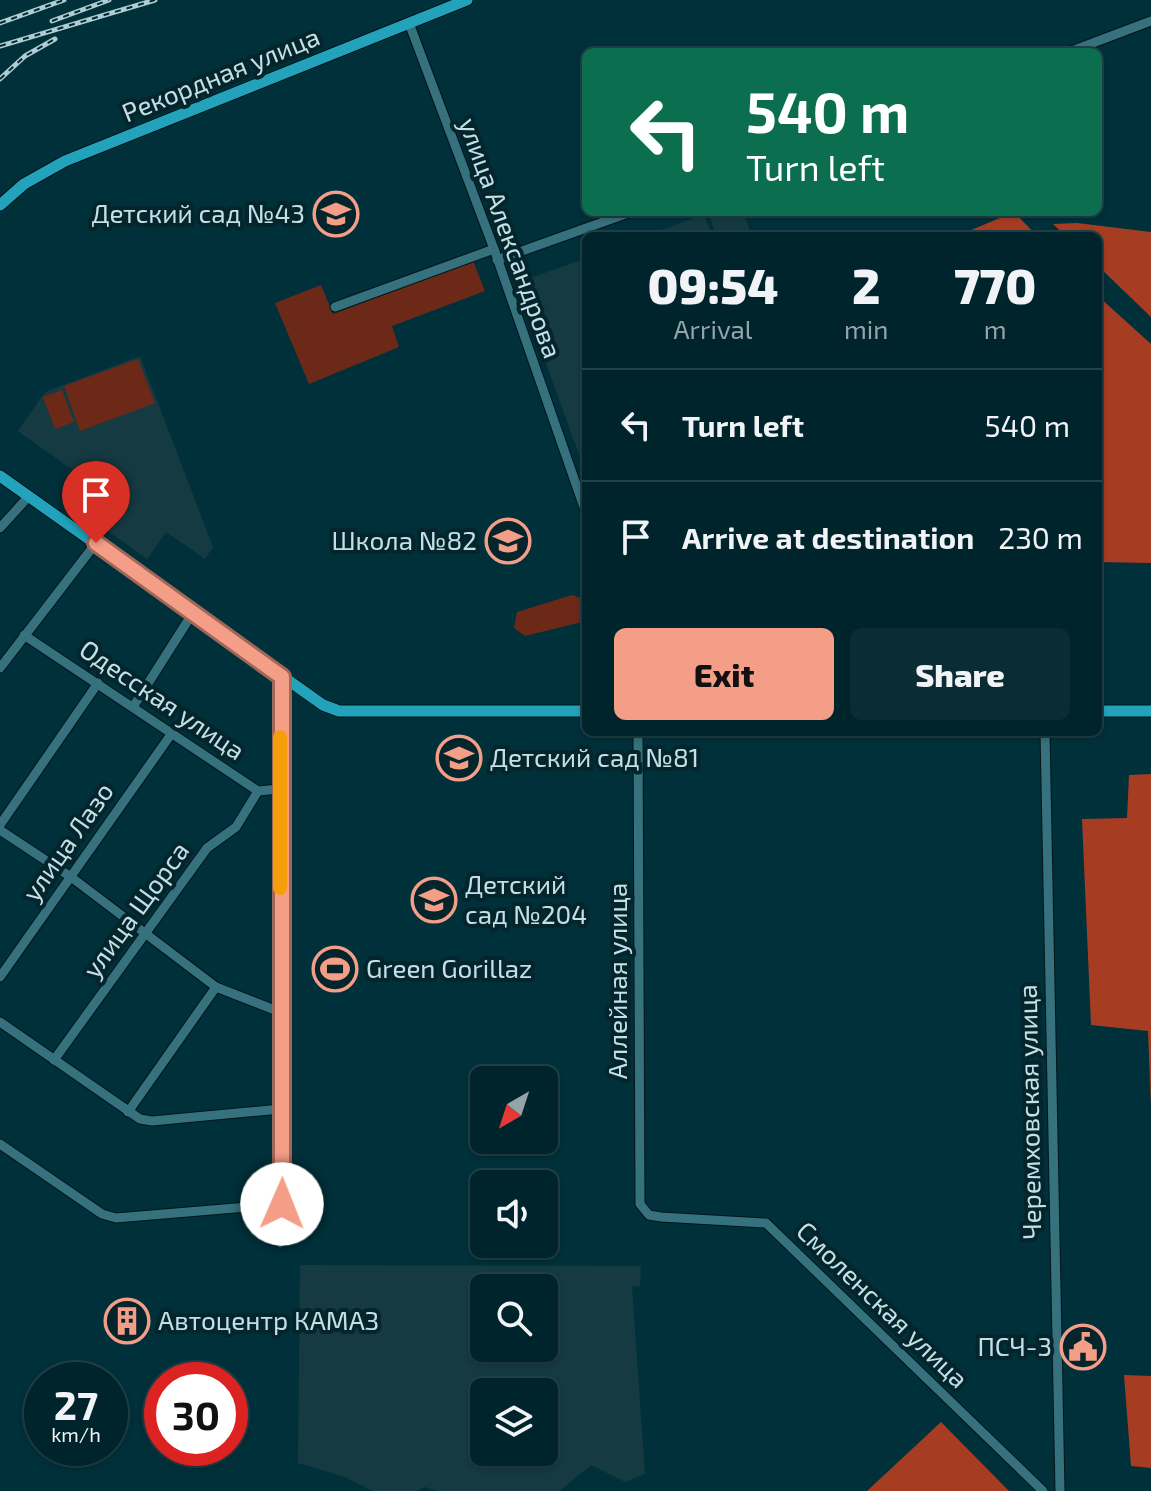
<!DOCTYPE html>
<html lang="en">
<head>
<meta charset="utf-8">
<style>
	:root { --surface:#00242c; --page:#0a2c34; --text:#f1f3f6; --muted:#95a4a9; --line:#224148; --accent:#f49e88 }
	body { margin:0; font-family:"Exo 2",sans-serif; background:var(--page); color:var(--text); height:100vh; display:flex; flex-direction:column; font-size:30px; white-space:nowrap }
	* { box-sizing:border-box; margin:0 }
	p { font-size:26px; color:var(--muted) }
	.icon { flex:none; width:44px; height:44px; fill:none; stroke:currentColor; stroke-width:2; stroke-linecap:round; stroke-linejoin:round }
	.map { position:relative; flex:1; overflow:hidden }
	.drawer { position:absolute; left:582px; top:232px; width:520px; height:504px; display:flex; flex-direction:column; background:var(--surface); border-radius:12px; box-shadow:0 2px 6px #0004,0 0 0 2px var(--line) }
	.drawer>* { flex:none }
	.top-card { position:absolute; left:582px; top:48px; width:520px; height:168px; border-radius:12px; box-shadow:0 2px 6px #0004,0 0 0 2px var(--line); background:#0b6e4f; color:#fff; overflow:hidden }
	.needle { width:52px; rotate:219deg }
	.fabs { position:absolute; left:470px; top:1066px; display:grid; gap:16px }
	.fabs a { display:grid; place-items:center; width:88px; height:88px; border-radius:12px; background:var(--surface); box-shadow:0 2px 6px #0004,0 0 0 2px var(--line); font-size:40px }
	.speed { position:absolute; left:24px; top:1362px; display:flex; gap:16px; font-size:40px; font-weight:700; text-align:center }
	.speed>* { display:grid; place-content:center; width:104px; height:104px; border-radius:50%; background:var(--surface); box-shadow:0 2px 6px #0004,0 0 0 2px var(--line); line-height:1 }
	.speed small { font-size:20px; font-weight:400 }
	.speed .limit { border:12px solid #d22; background:#fff; color:#111 }
	.pin { position:absolute; display:grid; place-items:center; width:68px; height:68px; color:#fff; margin:-82px -34px; border-radius:50% 50% 50% 0; rotate:-45deg; box-shadow:0 0 8px #0007 }
	.pin .icon { rotate:45deg }
	.me { position:absolute; width:88px; margin:-44px; rotate:1deg; stroke-linejoin:round; filter:drop-shadow(0 0 6px #0008) }
	.turn { display:flex; align-items:center; gap:28px; height:168px; padding:0 32px; font-size:36px }
	.turn .icon { width:104px; height:104px; stroke-width:2.5 }
	.turn b { display:block; font-size:56px; line-height:68px }
	.eta { display:flex; justify-content:space-evenly; align-items:center; height:136px; text-align:center }
	.eta b { font-size:48px; font-weight:800; line-height:56px }
	.action { display:flex; gap:16px; margin-top:auto; padding:16px 32px }
	.action a { flex:1; height:92px; border-radius:12px; background:var(--accent); color:#111; font-size:32px; font-weight:800; line-height:92px; text-align:center }
	.action a+a { background:var(--page); color:var(--text) }
	ul { padding:0; list-style:none }
	li { display:flex; align-items:center; gap:24px; height:112px; padding:0 32px; border-top:2px solid var(--line) }
	li div { flex:1 }
	li b { display:block; font-size:30px }
	li em { font-style:normal }
	.map>svg:first-child { display:block }
</style>
</head>
<body>
<div class="map">
<svg width="1151" height="1491" viewBox="0 0 1151 1491">
	<rect width="100%" height="100%" fill="#00303a"/>
	<g fill="#153a42" fill-rule="evenodd">
		<path d="M708,212H743L750,231L737,236H716Z"/>
		<path d="M704,214L712,236H645Z"/>
		<path d="M586,258V474L517,283Z"/>
		<path d="M140,356L213,547L205,559L166,532L147,559L67,502L84,478L18,431L45,392Z"/>
		<path d="M300,1265L641,1266L640,1286L632,1287L645,1474L625,1482L591,1465L560,1491H438L424,1487L418,1491H373L345,1477L298,1463ZM544,1288V1348H484V1288ZM484,1392H544V1452H484Z"/>
	</g>
	<g fill="#6d2918">
		<path d="M473,261L485,291L392,326L399,347L309,384L275,303L321,285L333,314Z"/>
		<path d="M138,359L155,403L80,431L64,386Z"/>
		<path d="M62,390L74,422L55,429L43,397Z"/>
		<path d="M572,595L586,600V618L582,622L525,636L514,628L517,612Z"/>
	</g>
	<g fill="#a63d23">
		<path d="M1014,212L1037,236H957Z"/>
		<path d="M1077,223L1151,232V317L1098,266V236H1066L1053,224Z"/>
		<path d="M1098,296L1151,344V563L1098,562Z"/>
		<path d="M1151,774V1105L1148,1031L1091,1025L1082,819L1127,818L1129,775Z"/>
		<path d="M1124,1375L1151,1376V1468L1131,1466Z"/>
		<path d="M941,1422L1009,1491H867Z"/>
	</g>
	<g fill="none" stroke-linecap="round" stroke-linejoin="round">
		<g stroke="#04151a" stroke-width="11">
			<g id="minor">
				<path d="M409,23L494,249L586,513"/>
				<path d="M1069,52L1151,21"/>
				<path d="M497,260L631,212"/>
				<path d="M335,307L494,249"/>
				<path d="M0,528L29,496"/>
				<path d="M24,635L258,791L279,789"/>
				<path d="M0,668L96,543"/>
				<path d="M133,707L194,611"/>
				<path d="M638,732L640,1204L649,1215L661,1217L766,1223L1043,1491"/>
				<path d="M1045,732L1060,1491"/>
				<path d="M0,825L98,683"/>
				<path d="M0,830L71,877L216,987L280,1012"/>
				<path d="M0,977L172,733"/>
				<path d="M0,1022L140,1119L152,1121L281,1109"/>
				<path d="M54,1060L207,848L236,827L258,791"/>
				<path d="M128,1112L216,987"/>
				<path d="M0,1144L102,1214L116,1218L282,1204"/>
				<path d="M280,1243L283,1138L279,789L282,677"/>
			</g>
		</g>
		<g stroke="#04151a" stroke-width="13">
			<g id="major">
				<path d="M0,205L24,184L65,161L467,0"/>
				<path d="M0,476L323,705L339,711H586"/>
				<path d="M1098,711H1151"/>
			</g>
		</g>
		<use href="#minor" stroke="#36717e" stroke-width="9"/>
		<use href="#major" stroke="#22a3bb" stroke-width="11"/>
		<g stroke="#adccd4" stroke-width="5">
			<g id="rail">
				<path d="M52,21L109,0"/>
				<path d="M0,23L64,0"/>
				<path d="M0,46L155,0"/>
				<path d="M0,79L25,56L55,39"/>
			</g>
		</g>
		<use href="#rail" stroke="#05252c" stroke-width="2" stroke-dasharray="6" stroke-linecap="butt"/>
	</g>
	<g fill="none" stroke-linecap="round" stroke-linejoin="round">
		<g stroke="#9f6758" stroke-width="20">
			<path id="route" d="M96,543L282,677V1204"/>
		</g>
		<use href="#route" stroke="#f49e88" stroke-width="14"/>
		<path stroke="#f59e0b" stroke-width="14" d="M280,888V737"/>
	</g>
	<defs>
		<g id="school-ring" transform="scale(2.3)"><circle r="9.5" fill="#05252c" stroke="#f49e88" stroke-width="1.5"/><path d="M0-5L7-2L0 1L-7-2ZM-4 1L0 2.5L4 1V4Q0 6-4 4Z" fill="#f49e88"/></g>
		<g id="stadium-ring" transform="scale(2.3)"><circle r="9.5" fill="#05252c" stroke="#f49e88" stroke-width="1.5"/><path d="M0-5a6.5 5 0 1 0 0 10a6.5 5 0 1 0 0-10ZM-3.5-1.8h7v3.6h-7Z" fill="#f49e88"/></g>
		<g id="building-ring" transform="scale(2.3)"><circle r="9.5" fill="#05252c" stroke="#f49e88" stroke-width="1.5"/><path d="M-4-6H4V6H1V3H-1V6H-4ZM-2.5-4.3h1.7v1.8h-1.7ZM.8-4.3h1.7v1.8H.8ZM-2.5-1h1.7V.8h-1.7ZM.8-1h1.7V.8H.8Z" fill="#f49e88"/></g>
		<g id="civic-ring" transform="scale(2.3)"><circle r="9.5" fill="#05252c" stroke="#f49e88" stroke-width="1.5"/><path d="M-.6-6.5H3V-4.5H.6V-3L4-1V1h2V6H-6V1h2V-1L-.6-3ZM-1.2 2.5V6h2.4V2.5Z" fill="#f49e88"/></g>
	</defs>
	<g fill-rule="evenodd">
		<use href="#school-ring" x="336" y="214"/>
		<use href="#school-ring" x="508" y="541"/>
		<use href="#school-ring" x="459" y="758"/>
		<use href="#school-ring" x="434" y="900"/>
		<use href="#stadium-ring" x="335" y="969"/>
		<use href="#building-ring" x="127" y="1321"/>
		<use href="#civic-ring" x="1083" y="1347"/>
	</g>
	<g text-anchor="middle" stroke-width="8" stroke-linejoin="round" paint-order="stroke">
		<g font-size="26" fill="#c3e0e7" stroke="#05252c">
			<text transform="translate(221 75) rotate(-22)" y="9">Рекордная улица</text>
			<text transform="translate(510 238) rotate(70)" y="9">улица Александрова</text>
			<text transform="translate(162 700) rotate(34)" y="9">Одесская улица</text>
			<text transform="translate(68 842) rotate(-55)" y="9">улица Лазо</text>
			<text transform="translate(136 910) rotate(-54)" y="9">улица Щорса</text>
			<text transform="translate(618 981) rotate(-90)" y="9">Аллейная улица</text>
			<text transform="translate(1030 1112) rotate(-91)" y="9">Черемховская улица</text>
			<text transform="translate(882 1305) rotate(44)" y="9">Смоленская улица</text>
		</g>
		<g font-size="26" fill="#c3e0e7" stroke="#05252c" text-anchor="start">
			<text x="305" y="223" text-anchor="end">Детский сад №43</text>
			<text x="477" y="550" text-anchor="end">Школа №82</text>
			<text x="490" y="767">Детский сад №81</text>
			<text x="465" y="894">Детский<tspan x="465" dy="30">сад №204</tspan></text>
			<text x="366" y="978">Green Gorillaz</text>
			<text x="158" y="1330">Автоцентр КАМАЗ</text>
			<text x="1052" y="1356" text-anchor="end">ПСЧ-3</text>
		</g>
	</g>
</svg>
<div class="fabs">
<a><svg class="needle" viewBox="-14 -14 28 28"><path d="M0-13l5 13h-10z" fill="#e53935"/><path d="M0 13l5-13h-10z" fill="#95a4a9"/></svg></a>
<a><svg class="icon" aria-label="sound" viewBox="0 0 24 24"><path d="M4 9h4l5-4v14l-5-4H4zM17 9q2 3 0 6"/></svg></a>
<a><svg class="icon" aria-label="search" viewBox="0 0 24 24"><circle cx="10" cy="10" r="6"/><path d="M15 15l6 6"/></svg></a>
<a><svg class="icon" aria-label="layers" viewBox="0 0 24 24"><path d="M12 4l9 5-9 5-9-5zM3 14l9 5 9-5"/></svg></a>
</div>
<div class="speed"><div>27<small>km/h</small></div><div class="limit">30</div></div>
<div class="pin" style="left:96px;top:543px;background:#d93025"><svg class="icon" aria-label="arrive" viewBox="0 0 24 24"><path d="M6 21V4h12l-3 4 3 4H6"/></svg></div>
<svg class="me" style="left:282px;top:1204px" viewBox="-20 -20 40 40"><circle r="19" fill="#fff"/><path d="M0-13L10 11 0 6-10 11z" fill="#f49e88"/></svg>
<div class="top-card">
<div class="turn"><svg class="icon" aria-label="left" viewBox="0 0 24 24"><path d="M17 20v-9H6M10 6l-5 5 5 5"/></svg><div><b>540 m</b>Turn left</div></div>
</div>
<section class="drawer">
<div class="eta">
<div><b>09:54</b><p>Arrival</p></div>
<div><b>2</b><p>min</p></div>
<div><b>770</b><p>m</p></div>
</div>
<ul>
<li><svg class="icon" aria-label="left" viewBox="0 0 24 24"><path d="M17 20v-9H6M10 6l-5 5 5 5"/></svg><div><b>Turn left</b></div><em>540 m</em></li>
<li><svg class="icon" aria-label="arrive" viewBox="0 0 24 24"><path d="M6 21V4h12l-3 4 3 4H6"/></svg><div><b>Arrive at destination</b></div><em>230 m</em></li>
</ul>
<div class="action"><a>Exit</a><a>Share</a></div>
</section>
</div>
</body>
</html>
